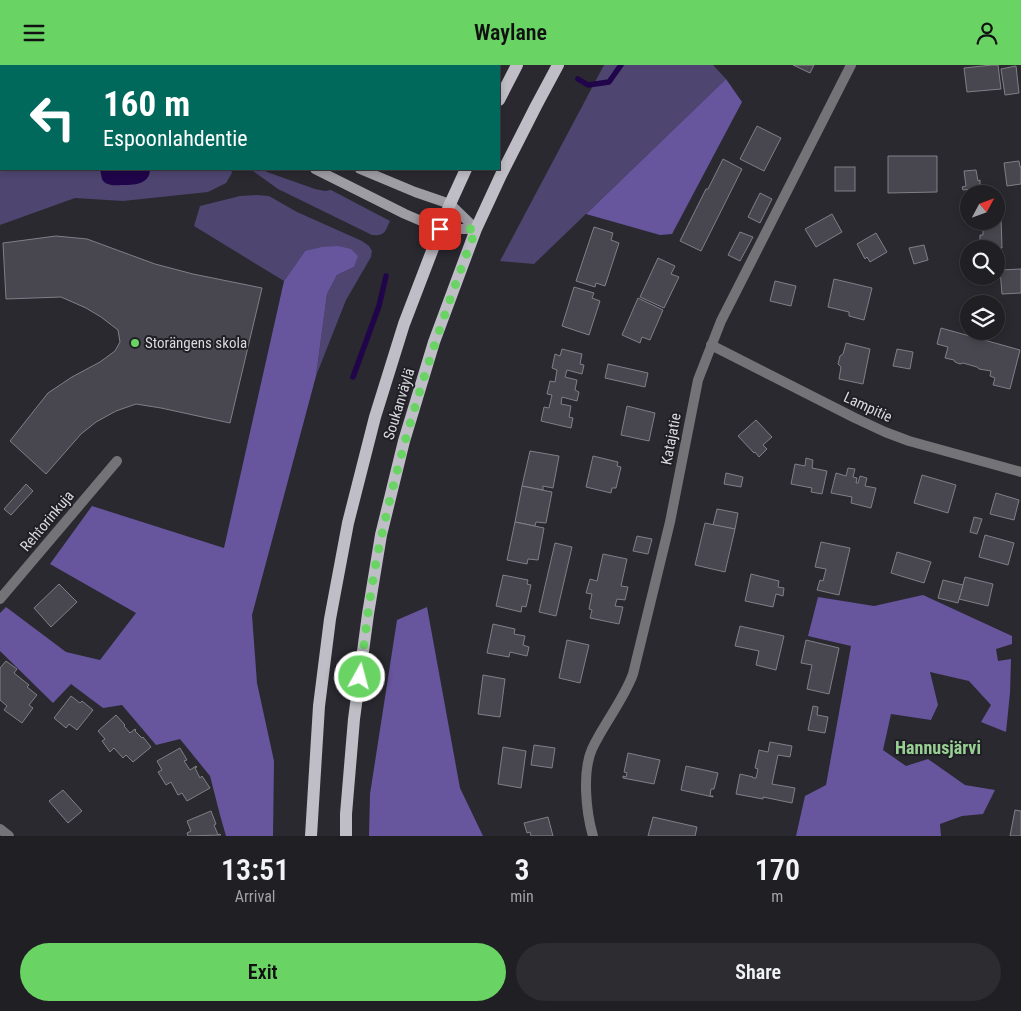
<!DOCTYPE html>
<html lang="en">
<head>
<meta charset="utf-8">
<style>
	:root { --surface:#201f24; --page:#2d2c31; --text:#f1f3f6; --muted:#a2a2a6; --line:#3d3d41; --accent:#69d464 }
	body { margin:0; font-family:"Roboto Condensed",sans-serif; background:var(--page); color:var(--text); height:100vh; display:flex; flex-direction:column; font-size:19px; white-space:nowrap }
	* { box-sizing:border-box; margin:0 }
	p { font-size:16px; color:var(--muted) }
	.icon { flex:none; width:28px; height:28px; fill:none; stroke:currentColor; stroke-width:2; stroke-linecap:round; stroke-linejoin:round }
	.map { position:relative; height:771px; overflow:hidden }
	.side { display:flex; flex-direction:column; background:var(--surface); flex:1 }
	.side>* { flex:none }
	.top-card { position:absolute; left:0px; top:0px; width:500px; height:105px; box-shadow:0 2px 8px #0003,0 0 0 1px var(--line); background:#00695c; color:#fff; overflow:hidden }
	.needle { width:32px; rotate:49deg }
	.controls { position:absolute; left:960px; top:120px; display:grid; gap:10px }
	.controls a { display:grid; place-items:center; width:45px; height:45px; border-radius:50%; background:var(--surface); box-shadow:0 2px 8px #0003,0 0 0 1px var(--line); font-size:25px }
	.pin { position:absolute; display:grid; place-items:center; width:42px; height:42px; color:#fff; margin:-21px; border-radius:10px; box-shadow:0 2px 8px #0006 }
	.me { position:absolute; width:55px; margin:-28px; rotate:7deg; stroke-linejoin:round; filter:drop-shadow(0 0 4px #0008) }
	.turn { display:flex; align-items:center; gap:18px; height:105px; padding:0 20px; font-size:22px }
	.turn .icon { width:65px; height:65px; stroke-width:2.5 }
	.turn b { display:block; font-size:35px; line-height:42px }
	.eta { display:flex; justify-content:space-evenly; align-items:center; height:85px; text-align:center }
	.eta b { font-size:30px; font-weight:600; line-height:35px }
	.button { display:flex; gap:10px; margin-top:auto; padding:10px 20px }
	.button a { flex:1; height:58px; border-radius:30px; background:var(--accent); color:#111; font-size:20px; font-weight:600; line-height:58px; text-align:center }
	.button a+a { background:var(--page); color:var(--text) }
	header { display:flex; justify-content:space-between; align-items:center; height:65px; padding:0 20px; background:var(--accent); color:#111; font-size:22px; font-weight:600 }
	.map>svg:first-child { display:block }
</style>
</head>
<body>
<header><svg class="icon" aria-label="menu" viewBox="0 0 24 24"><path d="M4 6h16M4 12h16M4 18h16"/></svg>Waylane<svg class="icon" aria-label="person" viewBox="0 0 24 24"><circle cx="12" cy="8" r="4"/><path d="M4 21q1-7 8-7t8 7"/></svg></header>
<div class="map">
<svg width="1021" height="771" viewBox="0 0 1021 771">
	<rect width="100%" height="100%" fill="#2a2930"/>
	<g fill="#4e4570">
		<path d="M0,0H5L6,1H1V104H231L232,108L226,118L208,127L123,136L75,133L0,160Z"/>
		<path d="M246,0H470V1H247Z"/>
		<path d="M604,0H713L726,14L534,199L500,196Z"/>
		<path d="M250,104H262L267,107L315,124L325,126L331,125L390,156C385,166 386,171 372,170L278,124Z"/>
		<path d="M257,130L269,131L297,147L362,176L369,181L372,186L371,192L346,235L316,311L327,229L337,210L354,202L305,186L284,216L194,161L200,141L240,131Z"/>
	</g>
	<g fill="#67559e">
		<path d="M726,14L742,37L672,169L660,170L586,149Z"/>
		<path d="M338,181L351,184L358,191L354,202L337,210L327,229L316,311L252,550L257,618L274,696L273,771H226L220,750L210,711L180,674L156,680L122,640L103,643L71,619L53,638L0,586V548L6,542L66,587L100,595L136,548L50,499L92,441L224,483L284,216L305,186L322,182Z"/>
		<path d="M923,530L1012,571V579L996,584L998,596L1011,594L1010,628L1006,667L981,657L991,640L969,616L930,607L938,640L931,655L891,649L883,685L906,701L928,694L965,720L995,725L983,749L962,751L940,759L941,771H796L805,731L826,720L851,581L808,571L818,532L874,541Z"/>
		<path d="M427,542L460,723L483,771H369L370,729L397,555Z"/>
	</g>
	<path fill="#20054a" d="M100,104H150C150,120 133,120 121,120C117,120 112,121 108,119C106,119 103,116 102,114Z"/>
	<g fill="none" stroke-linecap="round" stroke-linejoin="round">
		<g stroke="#20054a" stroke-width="5.5">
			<path d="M456,1L457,0"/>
			<path d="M578,14L588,20L609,17L621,0"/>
			<path d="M353,312L379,241L386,211"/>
		</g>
	</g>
	<g fill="#48474f" stroke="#807f88">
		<path d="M793,0H814L810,8Z"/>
		<path d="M992,0H998L1001,24L967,27L964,3Z"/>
		<path d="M1016,1L1019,28L1005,30L1001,4Z"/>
		<path d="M757,61L781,73L764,106L740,94Z"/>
		<path d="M888,91H937V127L888,128Z"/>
		<path d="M723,94L742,104L701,186L680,176L706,124H708Z"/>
		<path d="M1019,96L1020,102H1021V119L1007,121L1004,98Z"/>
		<rect x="835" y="102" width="20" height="24"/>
		<path d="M976,105L978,116L980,115V123L963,125L962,122L966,121L964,106Z"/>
		<path d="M760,128L772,134L760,158L748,152Z"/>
		<path d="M832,149L842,167L816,182L805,164Z"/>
		<path d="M996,153H1001L1002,183H992L991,181H980V170H983V157L996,156Z"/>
		<path d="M594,162L613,168L611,175L619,178L605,221L596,218L595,222L576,216Z"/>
		<path d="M740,167L753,172L740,196L728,190Z"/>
		<path d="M876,168L887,187L870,197L867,192L865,194L857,179Z"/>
		<path d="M56,171L87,174L155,199L193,209L262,223L230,358L161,343L136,339L116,346L96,357L81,369L46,409L10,376L48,328L72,312L100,297L115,286L120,277L118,265L101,252L86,243L61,232L6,234L3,178Z"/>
		<path d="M924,180L928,195L914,199L909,183Z"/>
		<path d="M658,193L675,201L671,209L679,212L664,243L640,232Z"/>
		<path d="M1021,204V228L1002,229L1000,205Z"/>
		<path d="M834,214L872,223L864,255L849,251V247L828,242Z"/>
		<path d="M775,216L796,221L791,241L770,236Z"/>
		<path d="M574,222L594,228L592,233L600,236L589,270L562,261Z"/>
		<path d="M638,233L663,245L650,275L642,272L640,278L622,270Z"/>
		<path d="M941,263L1020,285L1010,324L993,320L995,313L990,311L991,306L979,304L977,302L963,298L960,299L955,297L954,295L945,293L948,282L937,279Z"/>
		<path d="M846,278L870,284L863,319L839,314L841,302L838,299L840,291L843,289Z"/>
		<path d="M562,284L582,289L580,299L584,300L582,309L567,305L565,312L577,315L575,325L579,327L577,336L562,332L561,339L571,341L569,352L573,353L571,363L541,356L544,342L549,343L552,330L547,329L550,316L555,317L557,305L552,303L555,289L560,291Z"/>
		<path d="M897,284L913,287L910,304L893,301Z"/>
		<path d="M608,299L648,308L645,322L605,313Z"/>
		<path d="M627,341L655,348L649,376L621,370Z"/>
		<path d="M756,355L772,372L763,380L767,384L759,392L755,387L754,388L738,371Z"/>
		<path d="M530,386L559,391L553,423L543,421V425L522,421Z"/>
		<path d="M593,391L618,397L617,401L621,402L616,423H612L611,428L586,422Z"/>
		<path d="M806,393L813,395L812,403L827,406L822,429L811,427L812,423L791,419L795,399L805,401Z"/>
		<path d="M848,403L855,404L853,412L857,413L856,418H858L860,411L867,413L865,421L876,423L871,443L851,438L852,432L831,428L836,408L846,411Z"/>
		<path d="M726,408L743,412L741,422L724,419Z"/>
		<path d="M922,410L956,420L948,448L914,438Z"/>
		<path d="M26,419L33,426L11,450L4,444Z"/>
		<path d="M522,421L552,427L546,458L536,457L535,461L515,457Z"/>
		<path d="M996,428L1019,435L1014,455L990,449Z"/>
		<path d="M717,444L738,448L735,464L713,460Z"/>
		<path d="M974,452L982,454L977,469L970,467Z"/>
		<path d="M515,457L544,463L538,495L528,494L527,499L507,495Z"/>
		<path d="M705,458L735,464L725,507L695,500Z"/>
		<path d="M985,470L1014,478L1008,500L979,492Z"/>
		<path d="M637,471L652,474L648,489L633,486Z"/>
		<path d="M821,477L850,483L839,530L817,525L820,515L823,516L826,504L815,502Z"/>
		<path d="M555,478L572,482L556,551L539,547Z"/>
		<path d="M897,487L931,497L924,518L891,508Z"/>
		<path d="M603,489L627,494L621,521L628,522L625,535L617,534L615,541L623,542L619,559L590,553L592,545L589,544L592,529L586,528L590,514L597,516Z"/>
		<path d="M751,509L779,516L778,522L784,523L783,531L776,529L773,542L745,536Z"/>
		<path d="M503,510L528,515L527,519L531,520L526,542L522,541L521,547L496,541Z"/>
		<path d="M965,512L993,519L988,541L959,534Z"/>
		<path d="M943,515L963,520L958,538L938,533Z"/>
		<path d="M59,519L77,537L51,562L34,543Z"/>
		<path d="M493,559L515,564L514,569L525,571L523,580L529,582L527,591L510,587L509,592L487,588Z"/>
		<path d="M740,561L784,571L776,605L756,600L759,586L735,581Z"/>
		<path d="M567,575L589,580L580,618L559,613Z"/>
		<path d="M806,575L839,583L829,629L807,624L812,600L801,598Z"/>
		<path d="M6,596L17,604L14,608L29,620L27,622L37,630L29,640L33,643L22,658L4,645L7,641L0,635V603Z"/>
		<path d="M483,610L505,614L500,652L478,649Z"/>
		<path d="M71,631L80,638L82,636L93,645L77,665L69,659L66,663L54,653Z"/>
		<path d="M813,641L818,642L817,650L828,652L825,668L808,665Z"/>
		<path d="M116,650L125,660L124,661L130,668L135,664L136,665L135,666L142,673L143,672L151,682L133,697L126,690L123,693L114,683L110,687L102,676L105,674L98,666Z"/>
		<path d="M770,677L792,681L790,692L778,690L772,719L795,723L792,738L763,732V734L736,729L740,709L753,712V713H756L758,704L755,703L759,685L768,687Z"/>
		<path d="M534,680L555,683L552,703L531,700Z"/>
		<path d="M503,682L526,686L521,723L498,719Z"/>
		<path d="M180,683L187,695L184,696L190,705L196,701L197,702L195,703L200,713L202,711L210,723L187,736L182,728L178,730L171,717L166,720L158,707L162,705L157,696Z"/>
		<path d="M628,688L660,695L654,719L623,713V711L626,712L627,708L624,707Z"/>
		<path d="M686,701L718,708L714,724H711L710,731H713V732L681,725Z"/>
		<path d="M63,725L82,746L68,758L49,736Z"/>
		<path d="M1015,745L1021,746V771H1010Z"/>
		<path d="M211,746L216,759L214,760L218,770L220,769L221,770L188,771L187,768L191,766L187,756Z"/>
		<path d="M548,752L553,771H531L530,767L527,768L524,758Z"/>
		<path d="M653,752L697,762L695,771H648Z"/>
	</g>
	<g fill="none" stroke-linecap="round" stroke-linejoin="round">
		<g stroke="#747378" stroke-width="10">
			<path d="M711,280L855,353L885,367L909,376L1021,407"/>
			<path d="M0,534L117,396"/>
			<path d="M0,764L9,771"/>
			<path d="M593,771C586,747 582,707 592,684C604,658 623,636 633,609L670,457L698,315L721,256L851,0"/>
		</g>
		<g stroke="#9e9da4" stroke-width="10">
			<path d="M152,0L154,1"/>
			<path d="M186,0L188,1"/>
			<path d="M315,104L405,149L440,164H476"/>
			<path d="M360,104L415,127L450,139L476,164"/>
		</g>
		<g stroke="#bfbec6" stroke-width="12">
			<path d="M499,35L517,0"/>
			<path d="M311,771L319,641L330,554L348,458L375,352L404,259L450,139L466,104"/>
			<path d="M346,771V749L354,654L368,549L381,470L404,376L434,277L476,164L501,110L536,41L558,0"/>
		</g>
	</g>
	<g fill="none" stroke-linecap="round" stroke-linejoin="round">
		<path stroke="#69d464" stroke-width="9" stroke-dasharray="0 16.2" d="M360,612C366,564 371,516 382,469C405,364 438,264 476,164H440"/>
	</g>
	<circle fill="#69d464" stroke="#201f26" stroke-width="2" cx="135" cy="278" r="5"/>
	<g text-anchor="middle" stroke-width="4" stroke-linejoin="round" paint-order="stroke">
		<g font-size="15" fill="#d9d9de" stroke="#201f26" text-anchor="start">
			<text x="145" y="283">Storängens skola</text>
		</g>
		<g font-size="15" fill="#d9d9de" stroke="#201f26">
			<text transform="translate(399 339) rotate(-73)" y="5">Soukanväylä</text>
			<text transform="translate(868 342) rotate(25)" y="5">Lampitie</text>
			<text transform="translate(671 374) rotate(-79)" y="5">Katajatie</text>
			<text transform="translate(47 456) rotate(-50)" y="5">Rehtorinkuja</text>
		</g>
		<g font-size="18" font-weight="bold" fill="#98d094" stroke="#201f26">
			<text x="938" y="689">Hannusjärvi</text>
		</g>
	</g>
</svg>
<div class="controls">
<a><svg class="needle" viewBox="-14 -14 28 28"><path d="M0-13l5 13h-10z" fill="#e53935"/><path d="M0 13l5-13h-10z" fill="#a2a2a6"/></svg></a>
<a><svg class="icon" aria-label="search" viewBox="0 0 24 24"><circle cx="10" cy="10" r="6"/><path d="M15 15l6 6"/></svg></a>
<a><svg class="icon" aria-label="layers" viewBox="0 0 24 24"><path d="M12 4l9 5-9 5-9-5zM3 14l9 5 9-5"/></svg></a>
</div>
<div class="pin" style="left:440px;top:164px;background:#d93025"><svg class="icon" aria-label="arrive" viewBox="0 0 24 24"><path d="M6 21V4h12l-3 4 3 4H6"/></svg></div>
<svg class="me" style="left:360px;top:612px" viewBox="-20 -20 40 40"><circle r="17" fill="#69d464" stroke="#fff" stroke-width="3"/><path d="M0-11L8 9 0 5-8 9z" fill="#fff"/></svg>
<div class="top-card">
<div class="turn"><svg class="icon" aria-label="left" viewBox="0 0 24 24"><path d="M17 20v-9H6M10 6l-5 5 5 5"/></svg><div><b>160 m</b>Espoonlahdentie</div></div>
</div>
</div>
<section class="side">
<div class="eta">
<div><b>13:51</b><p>Arrival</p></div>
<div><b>3</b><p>min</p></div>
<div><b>170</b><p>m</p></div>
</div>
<div class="button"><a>Exit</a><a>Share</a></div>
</section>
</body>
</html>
